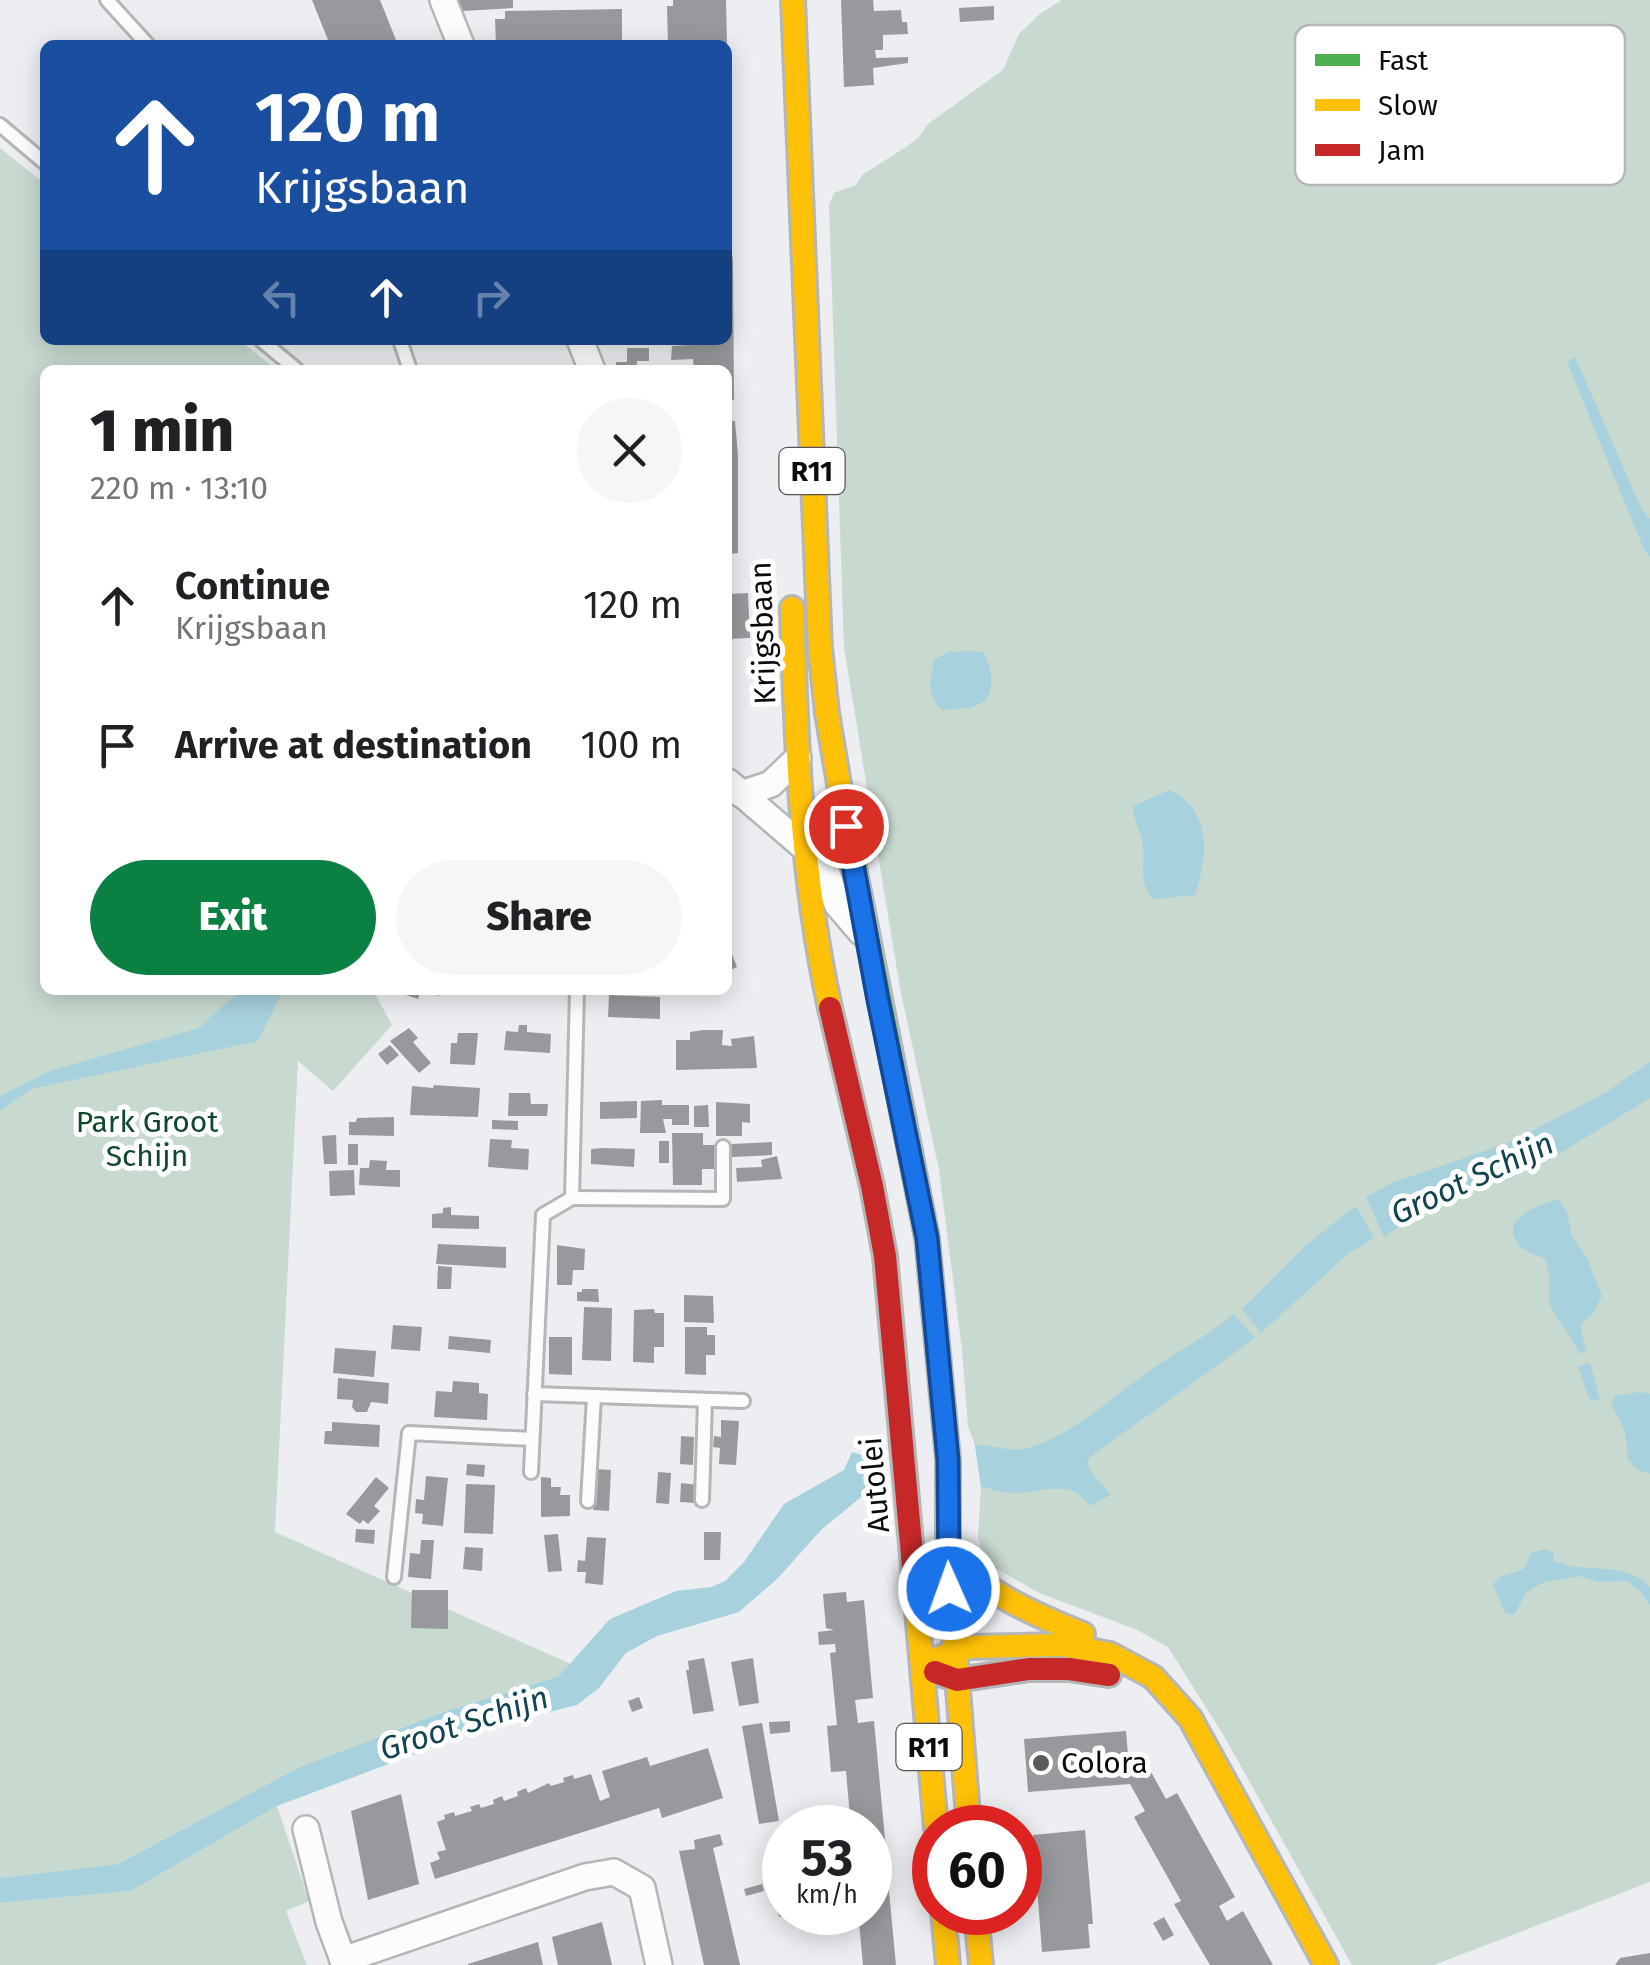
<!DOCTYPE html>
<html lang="en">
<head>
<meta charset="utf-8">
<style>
	:root { --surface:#fff; --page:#f6f6f6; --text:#202124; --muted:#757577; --accent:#0b8043 }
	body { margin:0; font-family:"Fira Sans",sans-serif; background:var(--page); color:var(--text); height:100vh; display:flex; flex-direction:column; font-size:38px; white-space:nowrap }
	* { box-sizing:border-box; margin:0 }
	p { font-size:32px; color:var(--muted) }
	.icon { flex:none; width:55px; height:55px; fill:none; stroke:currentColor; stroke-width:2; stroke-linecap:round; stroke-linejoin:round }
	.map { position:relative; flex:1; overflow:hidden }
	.drawer { position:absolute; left:40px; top:365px; width:692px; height:630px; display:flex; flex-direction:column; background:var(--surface); border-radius:15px; box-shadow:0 5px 25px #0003 }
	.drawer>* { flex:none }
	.top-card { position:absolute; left:40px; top:40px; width:692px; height:305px; border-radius:15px; box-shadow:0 5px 25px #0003; background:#1a4fa0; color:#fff; overflow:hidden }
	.speed { position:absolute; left:762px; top:1805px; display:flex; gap:20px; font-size:50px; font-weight:700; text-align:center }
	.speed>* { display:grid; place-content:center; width:130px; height:130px; border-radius:50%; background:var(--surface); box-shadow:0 5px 25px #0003; line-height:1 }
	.speed small { font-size:25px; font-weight:400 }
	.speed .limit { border:15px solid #d22; background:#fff; color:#111 }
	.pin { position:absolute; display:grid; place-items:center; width:85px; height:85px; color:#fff; margin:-42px; border:5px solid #fff; border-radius:50%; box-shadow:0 2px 10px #0007 }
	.me { position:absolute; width:110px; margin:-55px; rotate:358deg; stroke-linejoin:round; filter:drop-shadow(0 0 8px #0008) }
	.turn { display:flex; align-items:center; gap:35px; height:210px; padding:0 50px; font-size:45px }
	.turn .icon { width:130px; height:130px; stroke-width:2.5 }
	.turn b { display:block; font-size:70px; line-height:85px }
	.lanes { display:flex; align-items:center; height:95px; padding:0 50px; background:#0003; justify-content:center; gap:50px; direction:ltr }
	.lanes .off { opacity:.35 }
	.round { display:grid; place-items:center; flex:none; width:105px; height:105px; border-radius:52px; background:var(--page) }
	.summary { display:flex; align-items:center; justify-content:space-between; height:170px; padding:0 50px }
	h1 { font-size:60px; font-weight:800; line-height:75px }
	.primary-button { display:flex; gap:20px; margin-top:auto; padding:20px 50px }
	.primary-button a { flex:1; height:115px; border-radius:60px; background:var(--accent); color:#fff; font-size:40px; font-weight:800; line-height:115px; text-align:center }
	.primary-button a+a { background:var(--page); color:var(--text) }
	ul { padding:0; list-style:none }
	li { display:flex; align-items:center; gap:30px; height:140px; padding:0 50px }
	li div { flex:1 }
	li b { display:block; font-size:38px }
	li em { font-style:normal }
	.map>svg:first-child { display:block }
</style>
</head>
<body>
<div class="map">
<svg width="1650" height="1965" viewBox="0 0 1650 1965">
	<rect width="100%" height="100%" fill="#eceef1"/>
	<g fill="#c8dad0">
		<path d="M1062,0H1650V1882L1434,1965H1352L1224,1736L1168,1647L1135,1629L1039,1593L992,1566L982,1553L978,1536L981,1487L975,1445L968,1426L962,1350L939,1170L900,988L844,648L829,205L834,193L856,185L862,175L906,147L919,137L928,124L1003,70L1019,34L1041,13Z"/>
		<path d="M0,148L45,184V340H239L277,370H45V990H373L392,1025L333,1091L298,1061L275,1532L571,1664L559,1676L446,1711L299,1768L118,1864L0,1878Z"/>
		<path d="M277,1806L309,1901L286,1911L307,1965H0V1903L131,1891Z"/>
	</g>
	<g fill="#a7d1dd">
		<path d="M1575,357L1642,510L1650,519V557L1643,547L1567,362Z"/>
		<path d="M966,651L983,652C992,670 995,682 986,701L970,708L942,710C926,694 929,680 935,659L949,652Z"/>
		<path d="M1169,790C1212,808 1208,859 1195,895L1154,899C1138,883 1145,865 1143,845C1141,831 1133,821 1133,806Z"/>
		<path d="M241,990H283L258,1041L31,1089L0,1111V1096L50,1071L199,1028Z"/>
		<path d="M1650,1062V1098L1541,1165L1525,1170L1523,1138L1526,1134L1605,1093Z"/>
		<path d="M1514,1141L1516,1176C1506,1183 1496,1181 1485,1185C1449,1197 1415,1215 1384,1237L1366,1197L1394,1182Z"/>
		<path d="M1558,1199L1567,1211L1572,1236L1587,1258L1602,1296L1592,1315L1580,1326L1586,1349L1581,1355L1549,1304V1274L1545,1258C1527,1255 1501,1237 1519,1218C1529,1208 1545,1204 1558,1199Z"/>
		<path d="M1356,1206L1374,1238L1348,1254L1261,1333L1242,1309L1306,1245Z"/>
		<path d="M1234,1314L1255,1338L1090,1457L1087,1462L1092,1473L1111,1495L1090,1506C1069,1477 1044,1493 1014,1493C1003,1493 992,1489 981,1487L975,1445C993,1444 1010,1453 1028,1448C1072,1436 1109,1399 1145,1374C1175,1353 1206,1337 1234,1314Z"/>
		<path d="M1587,1363L1591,1366L1600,1400L1590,1401L1578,1367Z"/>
		<path d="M1640,1392L1650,1394V1474L1636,1469L1627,1457C1629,1437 1622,1422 1611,1405L1615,1396Z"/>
		<path d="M852,1452L880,1460L882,1480L821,1530L778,1578L739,1612L657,1636L626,1653L599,1688L577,1705L479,1730L277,1806L131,1891L0,1903V1878L118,1864L298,1768L446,1711L559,1676L610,1619L676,1591L711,1587L725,1581L744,1562L784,1504L844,1470Z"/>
		<path d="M1546,1549L1553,1553L1554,1561C1586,1575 1624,1559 1650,1587V1605L1640,1591L1626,1581L1598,1582L1580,1576L1542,1583L1526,1593L1514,1615L1505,1613L1493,1584L1501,1576L1523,1570L1531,1553Z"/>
	</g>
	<g fill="#98999c">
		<path d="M312,0H380L398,45H330Z"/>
		<path d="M458,0H513V8L463,11Z"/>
		<path d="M673,0H726L727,45H668L667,6H673Z"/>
		<path d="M841,0H873L874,11L901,10L902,22H907L908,34L883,35V50H875L876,58L908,57V63L873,68L874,85L844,87Z"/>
		<path d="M994,6V20L960,22L959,8Z"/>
		<path d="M622,9V45H496L495,19H505V11Z"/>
		<path d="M728,249H731L733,260L734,400L728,401V370H694L693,359L671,360L672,346L692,345V340H728Z"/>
		<path d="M627,348H649V361H637V370H616V362H627Z"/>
		<path d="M728,421H735L738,455V553L728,554Z"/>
		<path d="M748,593L750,638L728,639V594Z"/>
		<path d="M728,944L737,967L728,971Z"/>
		<path d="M404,990H441L439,996L421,990L418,999L403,994Z"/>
		<path d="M609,995L660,997V1019L608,1017Z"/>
		<path d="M519,1025H527V1032L551,1034L550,1053L504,1050L506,1031L518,1032Z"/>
		<path d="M409,1028L418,1038L413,1042L431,1063L419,1073L390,1041Z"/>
		<path d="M703,1030H723L722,1045L732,1046L731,1039L754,1036L757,1068L676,1070V1040H690V1032Z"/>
		<path d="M458,1033H478L475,1065L450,1064L451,1043H457Z"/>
		<path d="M390,1045L399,1055L387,1065L378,1054Z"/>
		<path d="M434,1085L480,1088L478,1117L410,1115L412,1086L433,1088Z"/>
		<path d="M509,1093H530L531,1104H548L547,1116H508Z"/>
		<path d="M662,1100V1105H689V1125H672V1119H663L666,1133H640L641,1101Z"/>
		<path d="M637,1101V1118L600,1119V1102Z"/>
		<path d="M716,1102L750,1104V1123L742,1122V1136H716Z"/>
		<path d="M708,1105L709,1127H694V1106Z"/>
		<path d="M394,1117V1136L349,1135V1122H356L357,1118Z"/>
		<path d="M492,1120L518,1121V1130L492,1129Z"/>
		<path d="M672,1133H703V1145H716L717,1169H702V1185H673Z"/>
		<path d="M336,1135L337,1164H324L322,1136Z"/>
		<path d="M490,1139L512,1140L511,1148L529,1149L528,1170L488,1167Z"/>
		<rect x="659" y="1141" width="10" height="22"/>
		<path d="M772,1142V1155L732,1157L731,1144Z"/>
		<rect x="348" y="1144" width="10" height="21"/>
		<path d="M603,1148L635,1149L634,1167L591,1164V1149Z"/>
		<path d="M777,1156L782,1179L737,1182L736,1168L762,1167L761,1160Z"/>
		<path d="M370,1160L387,1161L386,1170H400V1187L359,1185L360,1168H369Z"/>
		<path d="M354,1170L355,1195L330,1196L329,1171Z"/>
		<path d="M451,1207V1215L479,1216V1229L432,1228V1214L443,1213V1208Z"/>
		<path d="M438,1244L506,1247V1268L436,1264Z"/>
		<path d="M557,1245L585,1249L584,1270H573L572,1285H557Z"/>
		<path d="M438,1266L452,1267L451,1289H437Z"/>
		<path d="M582,1289H598L599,1302L577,1301V1292H582Z"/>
		<path d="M684,1295L713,1296L714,1323L684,1322Z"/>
		<path d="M584,1307L612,1308L611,1361L582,1360Z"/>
		<path d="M654,1309L655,1313H664V1347H654V1363L633,1362L634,1310Z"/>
		<path d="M393,1325L422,1327L420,1351L391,1349Z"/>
		<path d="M685,1327H707V1335H715V1355H706V1375L685,1374Z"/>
		<path d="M449,1336L491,1340L490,1353L448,1349Z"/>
		<path d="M549,1337H572V1375L549,1374Z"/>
		<path d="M335,1348L376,1351L374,1377L333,1373Z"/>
		<path d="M338,1378L389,1383L388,1404L371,1402L367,1412H356L352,1407L353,1400L337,1399Z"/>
		<path d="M453,1381L479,1383V1393L488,1394L487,1420L434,1417L436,1391L452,1392Z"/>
		<path d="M721,1420L739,1421L736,1465L719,1464L720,1448L713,1447L714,1436L721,1437Z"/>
		<path d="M332,1422L380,1425L379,1447L324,1444L325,1431H332Z"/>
		<path d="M681,1436L694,1437L693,1465L680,1464Z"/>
		<path d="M467,1464L485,1465L484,1477L466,1475Z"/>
		<path d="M595,1469L611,1470L609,1511L593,1510Z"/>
		<path d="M658,1472L671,1473L669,1504L656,1503Z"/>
		<path d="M426,1476L448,1478L443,1526L422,1524L423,1514L415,1513L416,1499L424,1500Z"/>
		<path d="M376,1477L389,1488L374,1506L380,1511L368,1524L363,1520L360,1524L346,1514Z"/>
		<path d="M541,1477L551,1478V1487H561L560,1495H570V1516L541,1517Z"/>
		<path d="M681,1483L698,1485L696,1503L680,1502Z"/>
		<path d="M466,1484L495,1485L493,1534L464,1533Z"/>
		<path d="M356,1529L375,1530L374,1544L355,1542Z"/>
		<path d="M704,1532H721L720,1560H704Z"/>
		<path d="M558,1534L562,1571L548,1572L544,1535Z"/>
		<path d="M587,1537L606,1538L603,1585L585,1583L586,1572H577L578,1560L585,1561Z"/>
		<path d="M421,1540H434L431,1579L408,1577L410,1553L420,1554Z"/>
		<path d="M465,1547L483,1548L482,1571L463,1569Z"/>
		<path d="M412,1590H448V1629L411,1628Z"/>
		<path d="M846,1592L847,1602L864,1600L873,1698L855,1700L858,1723L874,1721L887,1860L870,1861V1828H851L846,1771L831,1772L827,1726L837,1725L830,1653L836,1652L835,1644L819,1645L818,1632L834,1630L826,1628L823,1594Z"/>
		<path d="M704,1658L714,1711L693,1714L686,1670H689L688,1661Z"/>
		<path d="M753,1658L759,1703L739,1706L731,1662Z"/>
		<path d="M639,1697L643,1708L632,1712L628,1701Z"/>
		<path d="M790,1721V1732L770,1734L769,1722Z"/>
		<path d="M762,1723L779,1821L759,1824L742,1726Z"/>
		<path d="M1126,1731L1128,1755L1141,1754L1166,1799L1177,1793L1235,1897L1219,1906L1227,1921L1243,1911L1273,1965H1210L1174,1904L1181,1901L1134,1817L1145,1811L1130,1784L1028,1792L1024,1739Z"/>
		<path d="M708,1748L723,1798L662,1818L659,1808L435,1879L430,1863L440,1859L437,1852L446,1850L437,1822L445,1819L444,1815L454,1812L455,1816L472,1811L470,1807L479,1804L481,1808L494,1804L493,1800L502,1796L504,1801L518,1796L517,1792L526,1788L528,1793L549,1783L551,1786L564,1782L563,1778L573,1775L574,1779L591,1774L600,1801L610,1797L602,1771L647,1757L650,1766Z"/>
		<path d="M401,1794L419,1884L368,1900L351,1811Z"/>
		<path d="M1085,1830L1093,1924H1088L1090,1948L1042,1952L1033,1835Z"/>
		<path d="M720,1834L723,1845L713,1848L740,1965H704L679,1851L695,1849L694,1840Z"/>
		<path d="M888,1881L896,1965H863L858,1912H870V1883Z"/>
		<path d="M762,1884L764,1891L746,1896L744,1889Z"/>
		<path d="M785,1904V1912L792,1914L779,1917L777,1906Z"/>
		<path d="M1164,1917L1174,1935L1163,1941L1153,1923Z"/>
		<path d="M602,1922L612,1965H558L552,1937Z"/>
		<path d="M538,1942L543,1965H468V1964Z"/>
		<path d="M1650,1953V1965H1615L1620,1958Z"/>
	</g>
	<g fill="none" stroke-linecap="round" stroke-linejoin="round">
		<g stroke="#b4b6b8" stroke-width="18">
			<g id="lane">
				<path d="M107,0L148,45"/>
				<path d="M0,125L45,163"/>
				<path d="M261,340L297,370"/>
				<path d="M400,340L410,370"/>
				<path d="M572,1198L723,1199V1147"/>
				<path d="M534,1394L743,1401"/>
				<path d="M531,1472L543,1215L572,1198L577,990"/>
				<path d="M702,1500L705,1400"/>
				<path d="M588,1501L594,1397"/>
				<path d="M394,1577L409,1433L532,1439"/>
			</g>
		</g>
		<g stroke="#b4b6b8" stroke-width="30">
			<g id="street">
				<path d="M443,0L461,45"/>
				<path d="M580,340L592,370"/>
				<path d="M728,782L805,848L826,870L837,904L861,932"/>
				<path d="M741,794L771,784L798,758"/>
				<path d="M306,1829L329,1922L345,1965"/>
				<path d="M343,1960L585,1877L614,1872L642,1888L659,1965"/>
			</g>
		</g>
		<g stroke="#b4b6b8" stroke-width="28">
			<path id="fast" d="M847,831L927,1238L948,1459V1563"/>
		</g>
		<g stroke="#b4b6b8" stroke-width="28">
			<g id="slow">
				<path d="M793,0L820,648L827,713L847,831"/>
				<path d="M792,608C796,742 801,876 830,1008"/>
				<path d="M947,1556C988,1593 1032,1614 1083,1634"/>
				<path d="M948,1563L969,1828"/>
				<path d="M914,1577L936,1828"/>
				<path d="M933,1660L969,1647L1062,1645L1110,1654L1153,1677L1190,1718L1326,1965"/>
				<path d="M943,1912L948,1965"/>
				<path d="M976,1912L981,1965"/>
			</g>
		</g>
		<g stroke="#b4b6b8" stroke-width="28">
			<g id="jam">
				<path d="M830,1008L872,1186L885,1256L914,1577"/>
				<path d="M935,1672L957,1680L1029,1669H1069L1109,1675"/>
			</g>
		</g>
		<use href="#lane" stroke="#fcfcfd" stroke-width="12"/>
		<use href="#street" stroke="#fcfcfd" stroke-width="25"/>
		<use href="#fast" stroke="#4caf50" stroke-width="22"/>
		<use href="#slow" stroke="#ffc107" stroke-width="22"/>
		<use href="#jam" stroke="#c62828" stroke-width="22"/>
	</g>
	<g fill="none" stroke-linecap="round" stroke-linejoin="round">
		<g stroke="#114b97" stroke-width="25">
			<path id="route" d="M846,826L878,1000L927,1238L948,1460L949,1589"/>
		</g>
		<use href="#route" stroke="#1a73e8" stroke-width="18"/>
	</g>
	<circle fill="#5a5b5d" stroke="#fff" stroke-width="4" cx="1041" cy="1763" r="10"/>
	<g text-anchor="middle" stroke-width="10" stroke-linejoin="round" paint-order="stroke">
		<g fill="#fff" stroke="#545556" stroke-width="2.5">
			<rect x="779.5" y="448" width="65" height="46" rx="8"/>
			<rect x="896.5" y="1724" width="65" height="46" rx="8"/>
		</g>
		<g font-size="28" font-weight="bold" fill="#0b0c0e">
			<text x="812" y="481">R11</text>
			<text x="929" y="1757">R11</text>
		</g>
		<g font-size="30" fill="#0b0c0e" stroke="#fff">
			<text transform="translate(763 633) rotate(-92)" y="10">Krijgsbaan</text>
			<text transform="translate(875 1485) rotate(-95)" y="10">Autolei</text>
		</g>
		<g font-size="30" fill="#0f482c" stroke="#fff">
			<text x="147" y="1132">Park Groot<tspan x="147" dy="34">Schijn</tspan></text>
		</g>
		<g font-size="30" fill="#0b0c0e" stroke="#fff" text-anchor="start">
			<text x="1061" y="1773">Colora</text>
		</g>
		<g font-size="32" font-style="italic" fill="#114451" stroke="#fff">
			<text transform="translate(1472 1178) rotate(-25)" y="11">Groot Schijn</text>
			<text transform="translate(464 1723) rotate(-18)" y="11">Groot Schijn</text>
		</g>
	</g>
	<rect x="1295" y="25" width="330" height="160" rx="15" fill="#fff" stroke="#b6b6b7" stroke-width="2.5"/>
	<rect x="1315" y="54" width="45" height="12" fill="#4caf50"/>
	<rect x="1315" y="99" width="45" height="12" fill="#ffc107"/>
	<rect x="1315" y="144" width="45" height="12" fill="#c62828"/>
	<g font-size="28" fill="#0b0c0e">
		<text x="1378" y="70">Fast</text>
		<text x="1378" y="115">Slow</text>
		<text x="1378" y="160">Jam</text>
	</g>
</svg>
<div class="speed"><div>53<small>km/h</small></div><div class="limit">60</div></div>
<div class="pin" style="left:846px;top:826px;background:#d93025"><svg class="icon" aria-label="arrive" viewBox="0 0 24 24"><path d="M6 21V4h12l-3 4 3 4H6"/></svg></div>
<svg class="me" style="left:949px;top:1589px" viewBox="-20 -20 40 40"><circle r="17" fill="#1a73e8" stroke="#fff" stroke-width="3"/><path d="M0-11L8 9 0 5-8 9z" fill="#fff"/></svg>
<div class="top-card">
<div class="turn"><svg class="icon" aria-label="ahead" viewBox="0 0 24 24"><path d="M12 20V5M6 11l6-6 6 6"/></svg><div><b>120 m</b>Krijgsbaan</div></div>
<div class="lanes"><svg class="icon off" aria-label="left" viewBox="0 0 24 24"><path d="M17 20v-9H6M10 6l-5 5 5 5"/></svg><svg class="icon" aria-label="ahead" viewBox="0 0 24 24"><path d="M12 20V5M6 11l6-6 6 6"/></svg><svg class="icon off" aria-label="right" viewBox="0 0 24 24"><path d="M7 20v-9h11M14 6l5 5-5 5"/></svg></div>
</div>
<section class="drawer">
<div class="summary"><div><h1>1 min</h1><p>220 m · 13:10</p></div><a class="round"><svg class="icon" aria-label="close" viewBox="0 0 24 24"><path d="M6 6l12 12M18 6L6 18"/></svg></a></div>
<ul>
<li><svg class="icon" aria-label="ahead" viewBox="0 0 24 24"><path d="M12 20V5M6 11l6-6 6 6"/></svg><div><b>Continue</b><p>Krijgsbaan</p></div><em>120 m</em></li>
<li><svg class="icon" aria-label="arrive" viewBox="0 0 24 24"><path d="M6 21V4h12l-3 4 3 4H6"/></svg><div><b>Arrive at destination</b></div><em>100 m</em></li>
</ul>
<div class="primary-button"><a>Exit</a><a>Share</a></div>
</section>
</div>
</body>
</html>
